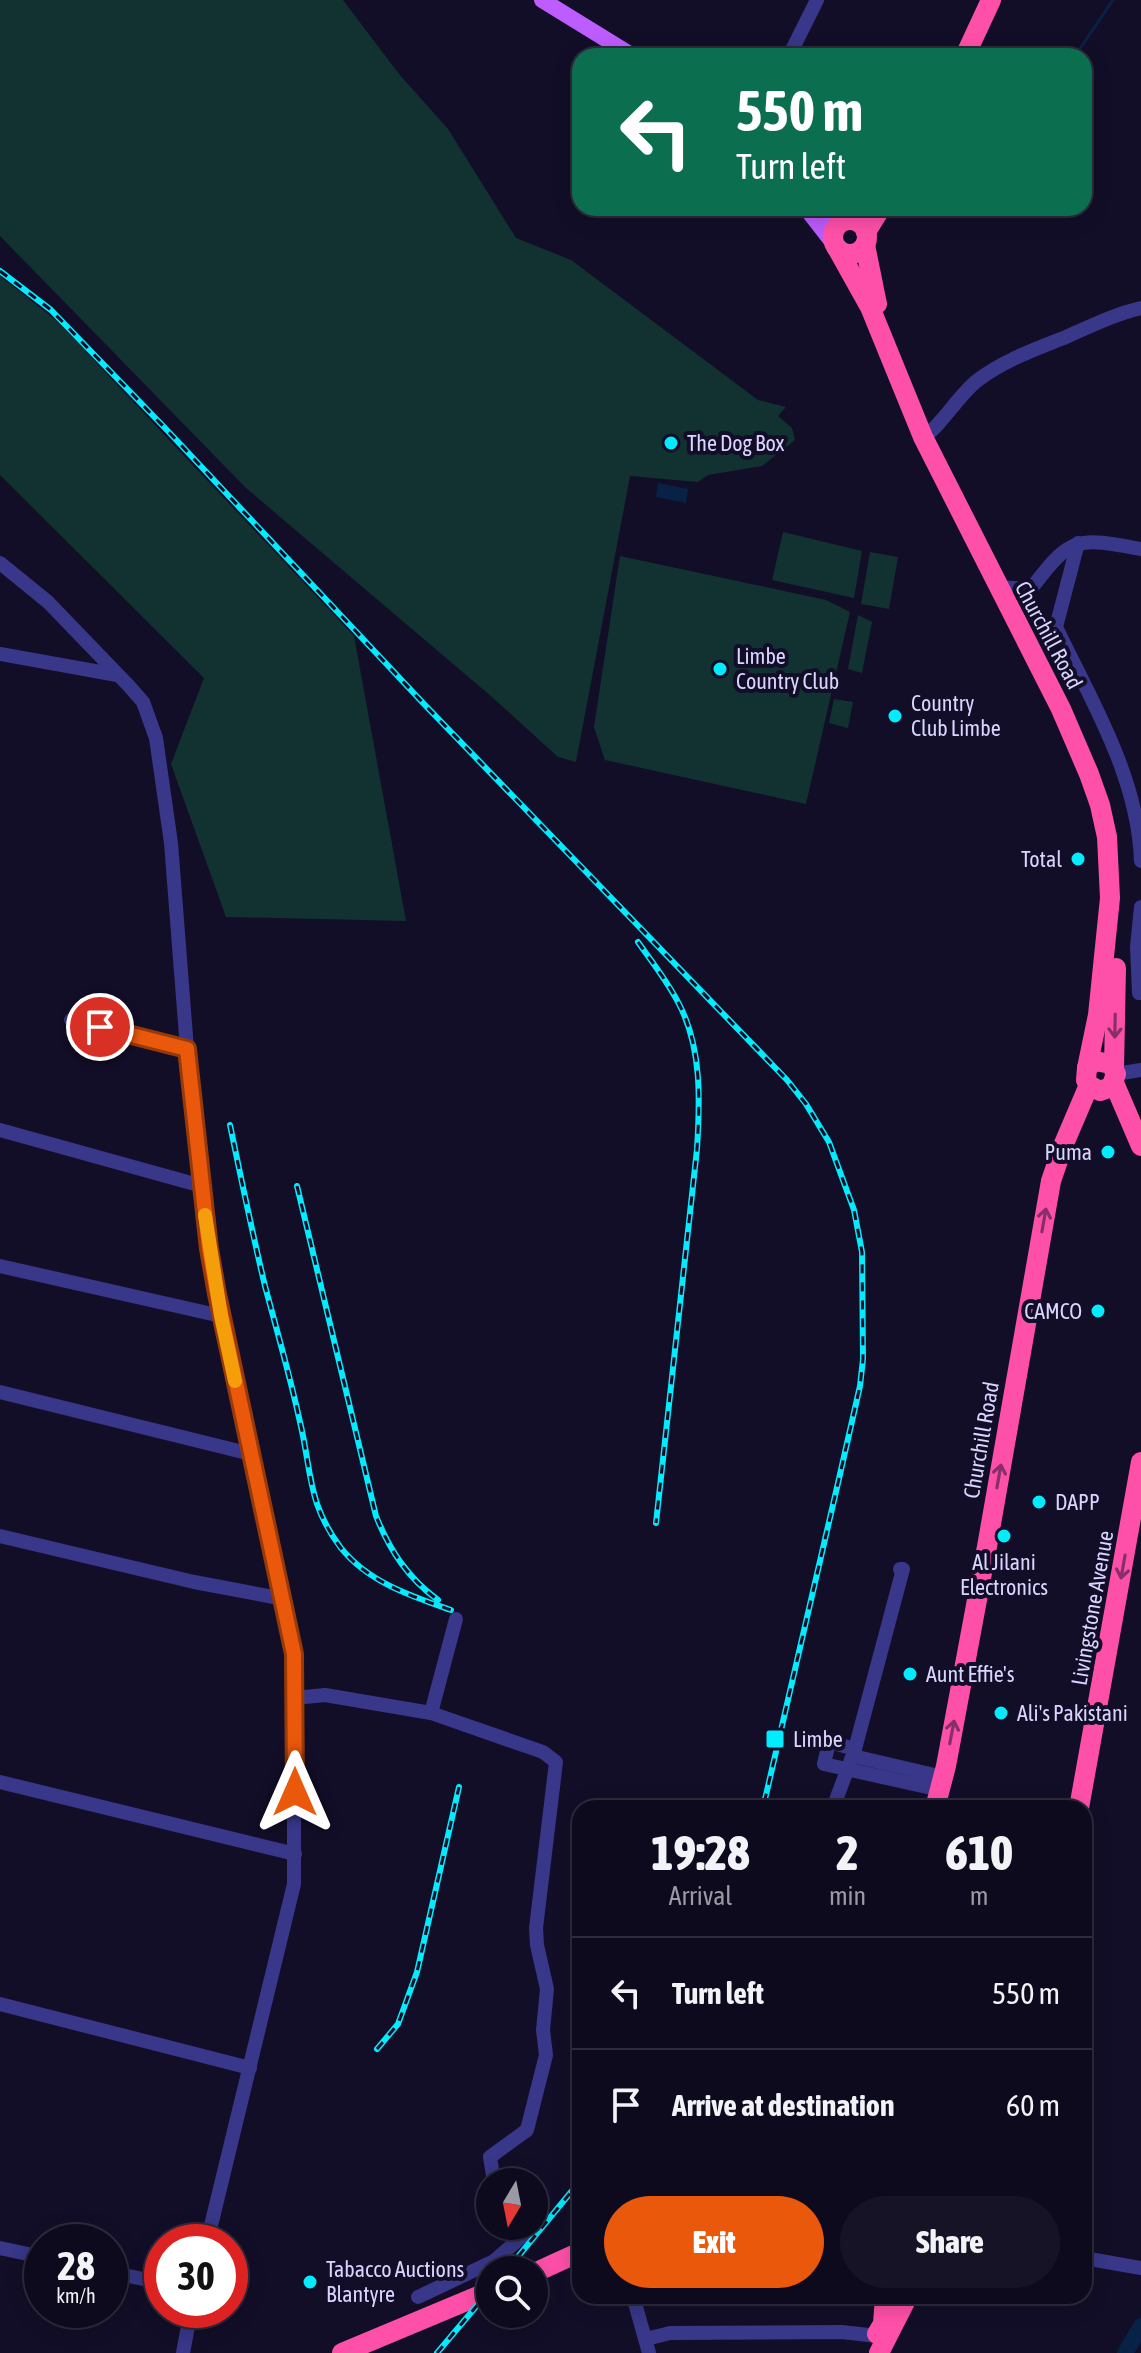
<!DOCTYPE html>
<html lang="en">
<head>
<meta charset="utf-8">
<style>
	:root { --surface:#0e0a1e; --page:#171327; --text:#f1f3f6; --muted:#9b9aa4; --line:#2e2b3c; --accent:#ea580c }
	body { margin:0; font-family:"Asap Condensed",sans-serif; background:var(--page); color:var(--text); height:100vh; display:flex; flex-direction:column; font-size:30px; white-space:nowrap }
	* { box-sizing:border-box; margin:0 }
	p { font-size:26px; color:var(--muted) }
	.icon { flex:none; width:44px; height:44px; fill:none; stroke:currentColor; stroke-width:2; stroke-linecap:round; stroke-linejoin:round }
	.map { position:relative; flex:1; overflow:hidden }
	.sheet { position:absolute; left:572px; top:1800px; width:520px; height:504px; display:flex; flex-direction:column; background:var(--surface); border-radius:24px; box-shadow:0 4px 20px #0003,0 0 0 2px var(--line) }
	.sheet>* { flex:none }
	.guide { position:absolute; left:572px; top:48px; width:520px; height:168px; border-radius:24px; box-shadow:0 4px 20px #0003,0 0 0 2px var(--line); background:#0b6e4f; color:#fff; overflow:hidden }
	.needle { width:52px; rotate:190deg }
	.controls { position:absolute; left:476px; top:2168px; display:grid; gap:16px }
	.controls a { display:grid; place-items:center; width:72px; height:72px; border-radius:50%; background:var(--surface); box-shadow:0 4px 20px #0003,0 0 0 2px var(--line); font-size:40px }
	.speed { position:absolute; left:24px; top:2224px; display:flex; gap:16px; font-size:40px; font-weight:700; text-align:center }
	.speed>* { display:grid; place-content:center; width:104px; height:104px; border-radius:50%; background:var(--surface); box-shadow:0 4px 20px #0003,0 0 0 2px var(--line); line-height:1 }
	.speed small { font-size:20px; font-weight:400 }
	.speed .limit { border:12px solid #d22; background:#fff; color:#111 }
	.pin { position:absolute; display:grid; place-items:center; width:68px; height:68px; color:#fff; margin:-34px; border:4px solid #fff; border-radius:50%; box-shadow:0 2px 8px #0007 }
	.me { position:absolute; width:88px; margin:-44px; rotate:0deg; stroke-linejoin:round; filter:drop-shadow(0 0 6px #0008) }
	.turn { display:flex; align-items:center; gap:28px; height:168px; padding:0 32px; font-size:36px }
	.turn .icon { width:104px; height:104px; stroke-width:2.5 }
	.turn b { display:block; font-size:56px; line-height:68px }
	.eta { display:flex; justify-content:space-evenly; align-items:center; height:136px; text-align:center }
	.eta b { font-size:48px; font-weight:800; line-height:56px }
	.cta { display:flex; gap:16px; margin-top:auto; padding:16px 32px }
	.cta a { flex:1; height:92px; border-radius:48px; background:var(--accent); color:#fff; font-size:32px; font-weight:800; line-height:92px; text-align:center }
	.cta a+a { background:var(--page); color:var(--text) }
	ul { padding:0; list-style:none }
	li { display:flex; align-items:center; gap:24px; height:112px; padding:0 32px; border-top:2px solid var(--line) }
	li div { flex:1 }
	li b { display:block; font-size:30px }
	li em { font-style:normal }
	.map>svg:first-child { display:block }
</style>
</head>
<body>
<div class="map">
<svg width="1141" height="2353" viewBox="0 0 1141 2353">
	<rect width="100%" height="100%" fill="#120e28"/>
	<g fill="#113230">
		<path d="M0,0H343L399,74L448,129L516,238L571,260L758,400L786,407L778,416L792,428L795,440L762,466L708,475L698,482L630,476L576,762L558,757L492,697L246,488L0,236Z"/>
		<path d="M0,276L57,321L354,636L406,921L226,917L171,764L204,678L0,475Z"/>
		<path d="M783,532L862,551L854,598L772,580Z"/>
		<path d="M870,552L898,557L889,609L861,604Z"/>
		<path d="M620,556L826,600L850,612L806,804L605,760L594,727Z"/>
		<path d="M858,615L872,622L862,673L848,669Z"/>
		<path d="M834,699L853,702L848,728L829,723Z"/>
	</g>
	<path fill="#082147" d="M658,483L688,489L686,503L656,497Z"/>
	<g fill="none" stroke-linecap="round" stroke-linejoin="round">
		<path stroke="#082147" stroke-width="3" d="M1075,56L1113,0"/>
		<path stroke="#082147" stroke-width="16" d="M1125,2353L1141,2326"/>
		<g stroke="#383789" stroke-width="14">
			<path d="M789,56L817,0"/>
			<path d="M923,437C939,429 959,394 978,380C1004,360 1036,349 1066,337C1091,326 1115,314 1141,308"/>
			<path d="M1078,543L1056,627C1092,702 1138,777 1141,861"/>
			<path d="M0,563L48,602L129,686L143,702L156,738L171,843L187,1049L209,1249L221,1316L284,1599L294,1654V1884L207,2242"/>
			<path d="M997,587L1031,589C1071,536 1076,537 1141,549"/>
			<path d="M0,654L117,675"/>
			<path d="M1139,993L1137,947L1141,907"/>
			<path d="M71,1020L187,1049"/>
			<path d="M1116,1074L1141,1070"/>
			<path d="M0,1130L202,1186"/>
			<path d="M0,1266L221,1316"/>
			<path d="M0,1392L251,1454"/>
			<path d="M0,1536L194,1582L284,1599"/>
			<path d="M295,1698L325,1695L431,1713L543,1752L556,1762L536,1928L537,1945L547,1989L543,2030L546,2055L527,2130L490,2157L494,2182"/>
			<path d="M431,1713L456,1619"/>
			<path d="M855,1749L829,1742L824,1764L940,1790"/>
			<path d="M853,1756L943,1777"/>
			<path d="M0,1782L295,1854"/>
			<path d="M833,1808L855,1749L903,1569H900"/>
			<path d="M0,2004L250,2068"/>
			<path d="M0,2248L42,2257"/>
			<path d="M1084,2258L1141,2268"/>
			<path d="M110,2272L162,2283"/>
			<path d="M633,2296L649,2353"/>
			<path d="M418,2297L494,2261L526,2233L524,2226"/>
			<path d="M646,2339L670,2333L842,2332L877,2336"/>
			<path d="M183,2353L191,2310"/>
		</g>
		<g stroke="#bd5cff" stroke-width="16">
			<path d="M542,0L633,56"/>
			<path d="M806,208L834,244"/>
			<path d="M817,208L842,222"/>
		</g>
		<g stroke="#ff50a9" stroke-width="20">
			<path d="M965,56L991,0"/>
			<circle cx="850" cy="237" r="17"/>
			<path d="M866,232L881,208"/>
			<path d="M865,245L877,304"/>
			<path d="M837,248L870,307L923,437L1061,709L1089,774L1100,805L1107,837L1110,898L1098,1015L1087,1068"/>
			<path d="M1114,1068L1116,968"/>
			<path d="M1114,1083L1141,1146"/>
			<path d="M935,1808L946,1766L988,1541L1051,1181L1063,1146L1089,1085L1086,1080L1087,1068L1095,1061L1111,1064L1116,1074L1111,1087L1100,1091L1089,1085"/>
			<path d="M1079,1808L1141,1462"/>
			<path d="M534,2273L580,2252"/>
			<path d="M877,2334L883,2324L885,2296"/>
			<path d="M342,2353L483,2294"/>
			<path d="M879,2353L908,2296"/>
		</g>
		<g stroke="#01edff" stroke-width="6">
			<g id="rail">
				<path d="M0,271L51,310L165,428L424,704L787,1080L806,1104L829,1142L854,1210L862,1252L863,1359L860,1386L838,1483L763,1808"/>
				<path d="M638,942C652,962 668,982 679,1004C702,1048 700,1101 697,1149L656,1523"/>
				<path d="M230,1125C241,1178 252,1232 265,1286C277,1331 290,1376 300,1422C312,1472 307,1503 341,1548C368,1582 411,1596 451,1610"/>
				<path d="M297,1186L376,1516C390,1551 408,1578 438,1600"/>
				<path d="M377,2049L398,2024L417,1972L459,1787"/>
				<path d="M507,2270L580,2181"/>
				<path d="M437,2353L490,2290"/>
			</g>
		</g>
		<use href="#rail" stroke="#120e28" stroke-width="3" stroke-dasharray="9" stroke-linecap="butt"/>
		<path stroke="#ff50a9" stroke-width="20" d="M483,2294L490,2291"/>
	</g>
	<defs><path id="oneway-shaft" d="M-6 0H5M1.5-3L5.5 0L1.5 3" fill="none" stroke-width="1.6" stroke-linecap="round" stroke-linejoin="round" transform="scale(2)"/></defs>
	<g stroke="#882f68">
		<use href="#oneway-shaft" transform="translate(1115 1026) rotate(91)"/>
		<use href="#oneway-shaft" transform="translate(1044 1220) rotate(-80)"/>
		<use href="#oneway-shaft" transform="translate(999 1476) rotate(-80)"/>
		<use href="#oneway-shaft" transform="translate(1123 1567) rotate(100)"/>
		<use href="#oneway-shaft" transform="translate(952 1732) rotate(-79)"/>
	</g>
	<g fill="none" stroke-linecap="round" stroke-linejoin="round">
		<g stroke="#983908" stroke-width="20">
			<path id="route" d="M100,1027L187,1049L209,1249L217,1294L294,1654L295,1792"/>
		</g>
		<use href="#route" stroke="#ea580c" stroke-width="14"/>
		<path stroke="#f59e0b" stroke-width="14" d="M205,1215L221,1316L235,1381"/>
	</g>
	<g fill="#01edff" stroke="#120e28" stroke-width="3">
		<circle cx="671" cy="443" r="8"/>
		<circle cx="720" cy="669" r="8"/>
		<circle cx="895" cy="716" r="8"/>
		<circle cx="1078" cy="859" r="8"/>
		<circle cx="1108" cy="1152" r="8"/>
		<circle cx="1098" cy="1311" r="8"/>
		<circle cx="1039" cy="1502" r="8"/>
		<circle cx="1004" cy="1536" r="8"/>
		<circle cx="910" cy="1674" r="8"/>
		<circle cx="1001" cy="1713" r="8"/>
		<rect x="765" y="1729" width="20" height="20" rx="4"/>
		<circle cx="310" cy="2282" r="8"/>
	</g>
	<g text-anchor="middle" stroke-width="8" stroke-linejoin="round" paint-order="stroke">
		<g font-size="22" fill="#d9d5ff" stroke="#120e28" text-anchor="start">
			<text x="687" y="451">The Dog Box</text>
			<text x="736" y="664">Limbe<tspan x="736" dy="25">Country Club</tspan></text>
			<text x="911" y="711">Country<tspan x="911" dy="25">Club Limbe</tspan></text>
			<text x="1062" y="867" text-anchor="end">Total</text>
			<text x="1092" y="1160" text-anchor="end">Puma</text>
			<text x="1082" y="1319" text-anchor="end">CAMCO</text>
			<text x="1055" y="1510">DAPP</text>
			<text x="1004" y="1570" text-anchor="middle">Al Jilani<tspan x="1004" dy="25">Electronics</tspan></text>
			<text x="926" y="1682">Aunt Effie's</text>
			<text x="1017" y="1721">Ali's Pakistani</text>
			<text x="793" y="1747">Limbe</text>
			<text x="326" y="2277">Tabacco Auctions<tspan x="326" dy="25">Blantyre</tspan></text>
		</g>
		<g font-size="22" fill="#d9d5ff" stroke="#120e28">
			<text transform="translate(1049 635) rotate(62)" y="8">Churchill Road</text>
			<text transform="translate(981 1440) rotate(-80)" y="8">Churchill Road</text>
			<text transform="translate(1092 1608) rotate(-80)" y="8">Livingstone Avenue</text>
		</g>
	</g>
</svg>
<div class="controls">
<a><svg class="needle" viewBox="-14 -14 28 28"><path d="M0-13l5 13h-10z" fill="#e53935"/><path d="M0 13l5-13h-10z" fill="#9b9aa4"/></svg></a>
<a><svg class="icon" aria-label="search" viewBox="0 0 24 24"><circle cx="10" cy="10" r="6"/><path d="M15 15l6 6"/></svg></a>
</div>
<div class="speed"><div>28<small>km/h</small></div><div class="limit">30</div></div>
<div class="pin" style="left:100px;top:1027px;background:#d93025"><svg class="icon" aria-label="arrive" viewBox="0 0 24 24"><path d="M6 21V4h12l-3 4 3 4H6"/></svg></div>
<svg class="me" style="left:295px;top:1792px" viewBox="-20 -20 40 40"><path d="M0-17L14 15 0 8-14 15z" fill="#ea580c" stroke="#fff" stroke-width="4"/></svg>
<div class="guide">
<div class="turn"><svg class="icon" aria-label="left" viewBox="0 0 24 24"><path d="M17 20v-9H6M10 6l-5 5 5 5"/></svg><div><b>550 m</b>Turn left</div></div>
</div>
<section class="sheet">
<div class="eta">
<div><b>19:28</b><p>Arrival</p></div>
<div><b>2</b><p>min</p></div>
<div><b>610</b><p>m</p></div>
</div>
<ul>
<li><svg class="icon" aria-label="left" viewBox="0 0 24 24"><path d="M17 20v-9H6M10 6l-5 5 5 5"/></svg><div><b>Turn left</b></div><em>550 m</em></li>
<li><svg class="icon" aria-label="arrive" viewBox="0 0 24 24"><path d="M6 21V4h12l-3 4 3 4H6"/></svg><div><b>Arrive at destination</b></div><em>60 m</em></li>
</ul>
<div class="cta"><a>Exit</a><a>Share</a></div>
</section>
</div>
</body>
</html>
